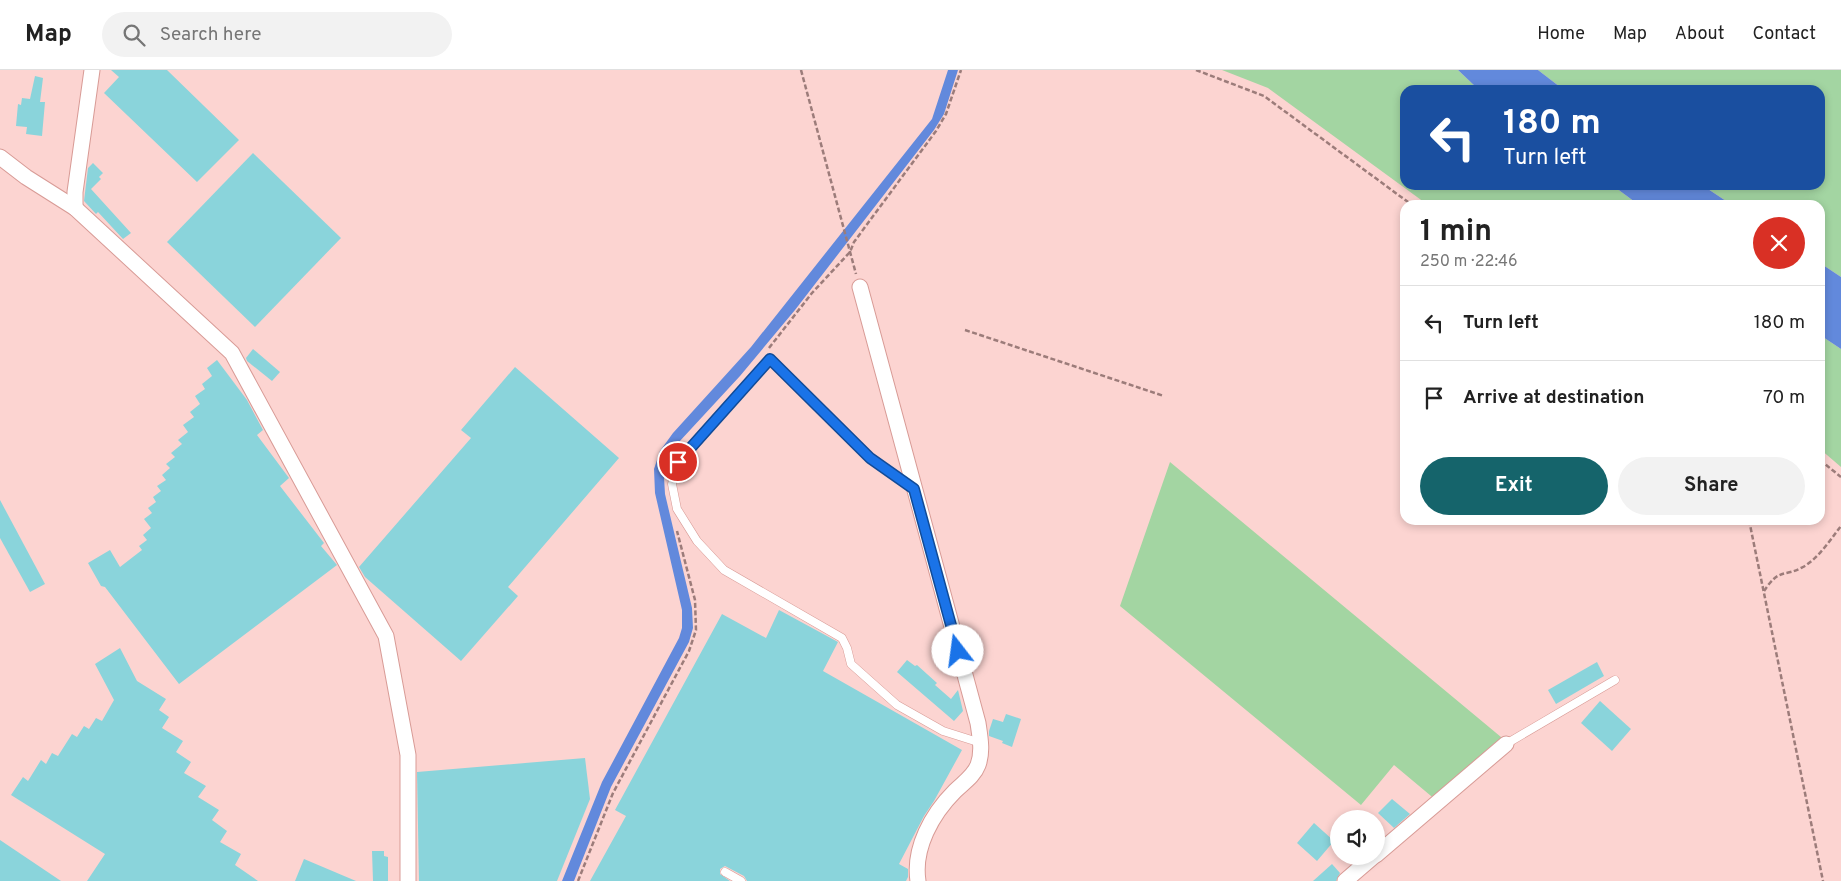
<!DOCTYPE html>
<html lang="en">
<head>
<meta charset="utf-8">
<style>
	:root { --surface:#fff; --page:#f2f2f2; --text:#222; --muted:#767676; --line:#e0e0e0; --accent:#15646b }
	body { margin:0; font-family:Overpass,sans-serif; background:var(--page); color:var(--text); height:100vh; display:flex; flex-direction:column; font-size:19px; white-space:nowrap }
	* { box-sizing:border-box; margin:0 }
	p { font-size:16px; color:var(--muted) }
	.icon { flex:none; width:28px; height:28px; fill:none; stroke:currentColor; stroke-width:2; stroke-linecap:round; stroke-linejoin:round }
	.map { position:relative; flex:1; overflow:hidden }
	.drawer { position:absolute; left:1400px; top:130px; width:425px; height:325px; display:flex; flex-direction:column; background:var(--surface); border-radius:15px; box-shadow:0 2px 8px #0003 }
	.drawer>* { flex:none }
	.guide { position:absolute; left:1400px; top:15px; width:425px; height:105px; border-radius:15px; box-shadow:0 2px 8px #0003; background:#1a4fa0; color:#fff; overflow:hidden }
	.tools { position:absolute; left:1330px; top:740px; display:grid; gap:10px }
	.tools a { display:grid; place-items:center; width:55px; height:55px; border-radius:50%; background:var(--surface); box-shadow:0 2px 8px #0003; font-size:25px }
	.pin { position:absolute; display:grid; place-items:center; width:42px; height:42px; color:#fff; margin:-21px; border:2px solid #fff; border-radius:50%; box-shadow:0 1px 5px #0007 }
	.me { position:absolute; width:55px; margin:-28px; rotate:345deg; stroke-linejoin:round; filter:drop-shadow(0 0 4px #0008) }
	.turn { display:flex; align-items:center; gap:18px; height:105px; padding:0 20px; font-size:22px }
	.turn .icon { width:65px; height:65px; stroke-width:2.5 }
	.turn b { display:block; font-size:35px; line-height:42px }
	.round { display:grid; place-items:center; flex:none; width:52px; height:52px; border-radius:26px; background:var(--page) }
	.head { display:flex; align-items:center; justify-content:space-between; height:85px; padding:0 20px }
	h1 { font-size:30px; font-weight:700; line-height:38px }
	.button { display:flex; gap:10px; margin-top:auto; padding:10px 20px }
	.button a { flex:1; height:58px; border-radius:30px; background:var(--accent); color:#fff; font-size:20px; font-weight:700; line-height:58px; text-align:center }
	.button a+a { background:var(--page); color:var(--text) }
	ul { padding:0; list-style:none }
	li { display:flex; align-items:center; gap:15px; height:75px; padding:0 20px; border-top:1px solid var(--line) }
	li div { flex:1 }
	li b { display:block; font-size:19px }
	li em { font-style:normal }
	header { display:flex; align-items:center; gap:30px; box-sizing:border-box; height:70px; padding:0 25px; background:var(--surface); border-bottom:1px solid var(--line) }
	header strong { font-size:24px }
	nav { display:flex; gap:28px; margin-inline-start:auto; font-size:18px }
	.search { width:350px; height:45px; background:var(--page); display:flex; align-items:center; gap:12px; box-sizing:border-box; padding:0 18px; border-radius:28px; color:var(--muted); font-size:19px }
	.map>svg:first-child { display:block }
</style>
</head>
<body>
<header>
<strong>Map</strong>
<div class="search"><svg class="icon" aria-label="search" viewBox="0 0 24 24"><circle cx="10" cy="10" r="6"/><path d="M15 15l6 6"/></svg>Search here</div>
<nav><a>Home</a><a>Map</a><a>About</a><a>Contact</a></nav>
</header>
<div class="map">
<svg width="1841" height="811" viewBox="0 0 1841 811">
	<rect width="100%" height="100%" fill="#fcd4d1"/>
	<g fill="#a3d5a2">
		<path d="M1222,0H1458L1479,20H1405V115H1612L1639,135H1428L1268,18Z"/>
		<path d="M1538,0H1841V207L1820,193V135H1732L1702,115H1820V20H1564Z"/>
		<path d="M1820,265L1841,279V397L1820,379Z"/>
		<path d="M1170,392L1513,677L1443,736L1394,695L1361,735L1120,536Z"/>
	</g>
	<g fill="#6289dc">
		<path d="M948,0H958L944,44L934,60L795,240L740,306L679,372L669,387L664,407L665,424L692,538L693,558L689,572L611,717L574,811H562L602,712L679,568L682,558V540L655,423L654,399L660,381L673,363L751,277L932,49Z"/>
		<path d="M1458,0H1538L1564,20H1479Z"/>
		<path d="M1612,115H1702L1732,135H1639Z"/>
		<path d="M1820,193L1841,207V279L1820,265Z"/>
	</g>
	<g fill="#8ad4db">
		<path d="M111,0H167L239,70L197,112L104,23L119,7Z"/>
		<path d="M35,6L43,8L40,32H45L42,66L26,64L27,57L16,56L18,34L21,35L22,28L30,29Z"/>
		<path d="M253,83L341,168L255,257L167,172Z"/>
		<path d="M93,93L103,103L99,107L101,109L91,119L131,163L123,169L98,142L96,144L84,131L88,98Z"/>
		<path d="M253,279L280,302L272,311L247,291L246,288Z"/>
		<path d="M217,290L247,330L263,360L257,365L289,408L280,416L324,473L321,476L337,495L179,614L105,517L101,516L88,493L110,480L120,497L142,480L139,476L147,470L143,465L151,458L144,449L152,443L148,438L156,432L153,427L161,421L157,416L166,410L162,405L170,398L166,394L175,387L171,383L182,374L178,370L188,362L183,355L194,347L190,342L200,334L195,326L205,319L202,314L212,306L207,298Z"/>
		<path d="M515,297L619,388L508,517L518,526L461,591L365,507L359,497L471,368L461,360Z"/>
		<path d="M0,430L45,514L30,522L0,468Z"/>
		<path d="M779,540L838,572L823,601L962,680L934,731L924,746L899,794L908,799V807L906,811H747L744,806L725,796L720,799V804L730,811H590L626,746L615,740L722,544L766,568Z"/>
		<path d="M120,578L137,611L166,629L159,640L169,647L162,658L183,671L176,682L191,692L184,703L206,716L198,727L219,740L212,750L227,761L220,772L241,784L235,795L258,811H87L105,784L11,725L23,707L28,711L41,690L46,694L52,683L58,686L72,664L77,667L84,656L89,659L96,648L102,651L114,630L95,594Z"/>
		<path d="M907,590L915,596L917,595L937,613L935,615L951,629L958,620L963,641L954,651L897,602Z"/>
		<path d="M1597,592L1604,606L1556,634L1548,620Z"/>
		<path d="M1600,631L1631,659L1612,681L1581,653Z"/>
		<path d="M1006,644L1021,649L1012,677L1002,673L1003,671L989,666V661L993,649L1003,652Z"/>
		<path d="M585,688L590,729L557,811H419L417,702Z"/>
		<path d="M1392,729L1410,744L1394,758L1378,743Z"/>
		<path d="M1314,753L1334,771L1317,791L1297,773Z"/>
		<path d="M0,770L61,811H0Z"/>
		<path d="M372,781H384V786L388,787V811H373Z"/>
		<path d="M304,789L356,811H295Z"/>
		<path d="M1332,794L1340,803L1336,811H1313Z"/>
	</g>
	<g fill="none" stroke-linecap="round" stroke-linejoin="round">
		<g stroke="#d89b96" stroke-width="9">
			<g id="service">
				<path d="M914,419L870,388L770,289L678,392L672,414L677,439L697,471L724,500L842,568L847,578L851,594L897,635L943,661L981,673"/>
				<path d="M1506,674L1615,610"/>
				<path d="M725,802L741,811"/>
			</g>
		</g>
		<g stroke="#d89b96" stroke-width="17">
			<g id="minor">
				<path d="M0,87L26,107L75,138L232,283L386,566L408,685V811"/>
				<path d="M75,138V122L92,0"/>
				<path d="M860,217L978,653C980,667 983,682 978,695C974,706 963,713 955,721C932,744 913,778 918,811"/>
				<path d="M1376,785L1506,674"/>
				<path d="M1345,811L1374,786"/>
			</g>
		</g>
		<g stroke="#9c7c7a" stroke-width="2.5" stroke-dasharray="5 2.5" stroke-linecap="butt">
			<path d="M801,0L856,204"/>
			<path d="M1196,0L1264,26L1412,135"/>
			<path d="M965,260L1164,326"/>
			<path d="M769,278L812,223L850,182L854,172L936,61L946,44L961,0"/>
			<path d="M1820,390L1841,407"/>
			<path d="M1749,450L1823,811"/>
			<path d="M1764,521C1780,497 1783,508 1803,497C1819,488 1830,470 1841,456"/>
			<path d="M578,811L613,723L689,581L696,560L695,530L677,461"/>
		</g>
		<use href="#service" stroke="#fff" stroke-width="8"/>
		<use href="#minor" stroke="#fff" stroke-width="15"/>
	</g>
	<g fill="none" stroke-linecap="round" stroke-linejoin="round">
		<g stroke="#114b97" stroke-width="12">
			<path id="route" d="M678,392L770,289L870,388L914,419L958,581"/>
		</g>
		<use href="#route" stroke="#1a73e8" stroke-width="9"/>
	</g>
</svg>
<div class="tools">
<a><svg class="icon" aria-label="sound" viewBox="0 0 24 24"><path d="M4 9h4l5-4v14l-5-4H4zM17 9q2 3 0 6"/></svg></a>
</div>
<div class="pin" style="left:678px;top:392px;background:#d93025"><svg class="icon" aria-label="arrive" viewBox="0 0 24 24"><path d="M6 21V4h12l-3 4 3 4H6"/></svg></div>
<svg class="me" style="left:958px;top:581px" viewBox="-20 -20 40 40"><circle r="19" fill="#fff"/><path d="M0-13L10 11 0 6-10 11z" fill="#1a73e8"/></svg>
<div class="guide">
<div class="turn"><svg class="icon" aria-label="left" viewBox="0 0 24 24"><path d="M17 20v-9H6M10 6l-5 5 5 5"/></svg><div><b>180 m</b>Turn left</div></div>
</div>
<section class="drawer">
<div class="head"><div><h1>1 min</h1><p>250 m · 22:46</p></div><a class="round" style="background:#d93025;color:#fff"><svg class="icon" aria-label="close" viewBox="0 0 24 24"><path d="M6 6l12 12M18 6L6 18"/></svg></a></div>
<ul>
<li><svg class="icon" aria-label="left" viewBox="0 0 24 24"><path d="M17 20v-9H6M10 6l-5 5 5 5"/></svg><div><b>Turn left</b></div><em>180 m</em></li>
<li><svg class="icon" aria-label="arrive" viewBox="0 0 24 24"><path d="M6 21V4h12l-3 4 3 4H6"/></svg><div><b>Arrive at destination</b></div><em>70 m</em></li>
</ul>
<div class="button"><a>Exit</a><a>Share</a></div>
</section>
</div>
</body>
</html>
